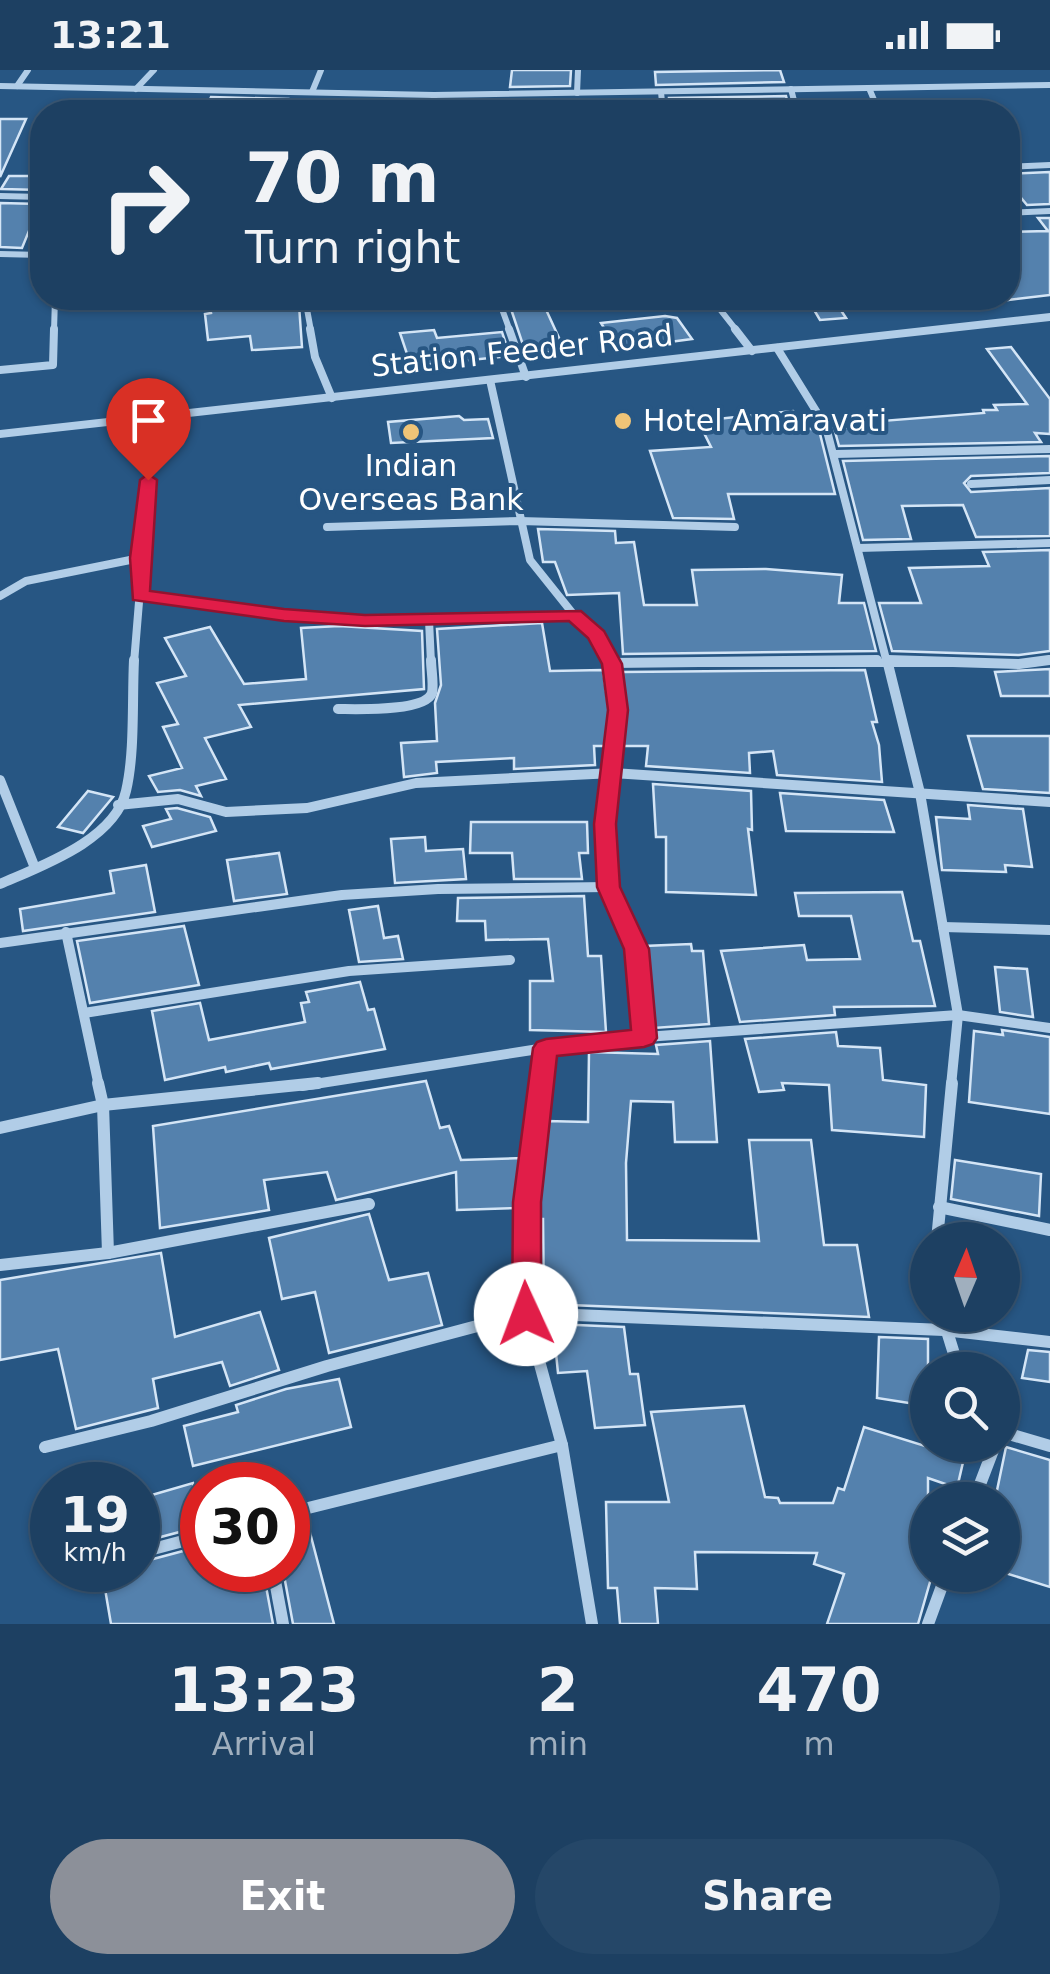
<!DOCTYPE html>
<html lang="en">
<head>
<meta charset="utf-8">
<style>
	:root { --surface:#1d4062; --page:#254768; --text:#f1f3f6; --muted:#a0afbe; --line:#3b5977; --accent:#8c9099 }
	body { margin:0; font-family:"DejaVu Sans",sans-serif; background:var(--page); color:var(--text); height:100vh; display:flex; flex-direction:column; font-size:38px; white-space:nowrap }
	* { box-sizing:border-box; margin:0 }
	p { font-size:32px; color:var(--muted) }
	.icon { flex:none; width:55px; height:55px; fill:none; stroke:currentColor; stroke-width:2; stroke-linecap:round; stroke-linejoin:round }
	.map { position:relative; height:1554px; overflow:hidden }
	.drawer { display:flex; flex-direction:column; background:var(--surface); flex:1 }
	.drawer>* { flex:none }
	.guide { position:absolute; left:30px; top:30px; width:990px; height:210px; border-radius:40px; box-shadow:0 2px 8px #0004,0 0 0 2px var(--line); background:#1d4062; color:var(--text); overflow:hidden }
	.needle { width:65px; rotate:2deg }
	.fabs { position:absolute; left:910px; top:1152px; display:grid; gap:20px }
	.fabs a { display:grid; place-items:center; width:110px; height:110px; border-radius:50%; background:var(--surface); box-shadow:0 2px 8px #0004,0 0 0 2px var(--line); font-size:50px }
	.speed { position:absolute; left:30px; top:1392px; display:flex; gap:20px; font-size:50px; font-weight:700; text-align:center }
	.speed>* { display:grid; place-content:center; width:130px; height:130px; border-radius:50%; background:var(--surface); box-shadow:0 2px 8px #0004,0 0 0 2px var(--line); line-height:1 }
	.speed small { font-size:25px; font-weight:400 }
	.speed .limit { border:15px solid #d22; background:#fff; color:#111 }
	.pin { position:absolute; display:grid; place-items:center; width:85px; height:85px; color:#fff; margin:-102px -42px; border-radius:50% 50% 50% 0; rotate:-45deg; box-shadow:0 0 10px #0007 }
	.pin .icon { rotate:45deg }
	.me { position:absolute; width:110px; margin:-55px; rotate:358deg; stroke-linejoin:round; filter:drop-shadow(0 0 8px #0008) }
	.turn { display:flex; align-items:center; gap:35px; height:210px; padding:0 50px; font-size:45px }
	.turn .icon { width:130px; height:130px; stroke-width:2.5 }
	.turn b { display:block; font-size:70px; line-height:85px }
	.eta { display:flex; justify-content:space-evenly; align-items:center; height:170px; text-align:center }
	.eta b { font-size:60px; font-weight:700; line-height:70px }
	.primary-button { display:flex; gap:20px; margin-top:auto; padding:20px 50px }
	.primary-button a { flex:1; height:115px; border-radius:60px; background:var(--accent); color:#fff; font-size:40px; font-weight:700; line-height:115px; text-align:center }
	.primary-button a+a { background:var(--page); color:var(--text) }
	.status { display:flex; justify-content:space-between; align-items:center; height:70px; padding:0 50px; background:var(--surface); direction:ltr }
	.status svg { height:28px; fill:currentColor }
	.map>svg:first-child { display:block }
</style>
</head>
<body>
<div class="status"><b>13:21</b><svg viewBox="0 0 49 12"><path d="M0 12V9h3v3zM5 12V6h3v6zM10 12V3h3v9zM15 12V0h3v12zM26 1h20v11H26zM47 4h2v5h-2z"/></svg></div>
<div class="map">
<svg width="1050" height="1554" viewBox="0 0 1050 1554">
	<rect width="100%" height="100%" fill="#275683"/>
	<g fill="#5481ad" stroke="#d4e5f6" stroke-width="2.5">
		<path d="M512,0H571L570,16L510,17Z"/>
		<path d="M780,0L784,12L656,15L655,2Z"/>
		<path d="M786,26L790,42H670L669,28Z"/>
		<path d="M211,27L288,29L284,42H205Z"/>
		<path d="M0,49H26L0,107Z"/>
		<path d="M1050,102V134L1027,135L1008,112V104Z"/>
		<path d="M9,106H42V120L1,119Z"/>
		<path d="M0,133L40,134L22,178L0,177Z"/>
		<path d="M1038,148H1050V225L1008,230V162L1048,161Z"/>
		<path d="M208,228H278L281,237L299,235L302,277L252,280L250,266L208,270L205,244L211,243Z"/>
		<path d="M807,228H833L846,248L820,250Z"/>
		<path d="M543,233L565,281L526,284L510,236Z"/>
		<path d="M665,246L677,248L692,269L617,279L601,253Z"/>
		<path d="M434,260L437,268L502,262L510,286L411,296L400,263Z"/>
		<path d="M1011,277L1050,329V364L1035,363L1041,372L839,376L834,358L883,357L881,351L984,343L983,340H997L994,335L1027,334L987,279Z"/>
		<path d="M793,341L803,358L819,360L835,424H728L734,449L673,448L650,381L711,377L698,351Z"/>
		<path d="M459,346L464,350L488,349L493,368L391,373L388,352Z"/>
		<path d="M1050,386V403L971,406L964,413L971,422L1050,418V466L976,467L963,435L902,436L911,469L863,470L843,391Z"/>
		<path d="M538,459L615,461L616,473L634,472L644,535H697L692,500L766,499L842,505L839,533H864L876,581L623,584L619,523L567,525L555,492H543Z"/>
		<path d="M1050,480V581L1019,585L892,581L879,533H921L909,498L989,496L983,482Z"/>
		<path d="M542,553L550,601L603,600L609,641L605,676H594L595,695L514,699V688L436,692L437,703L404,707L401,673L437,671L435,633L441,615L437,559Z"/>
		<path d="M339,556L422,561L424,619L239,635L251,657L205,668L226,709L196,716L201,726L180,720L158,722L149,706L182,698L163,657L178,654L157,613L186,606L165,568L210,557L244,614L306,609L301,558Z"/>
		<path d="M1050,599V626H1001L995,602Z"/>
		<path d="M865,600L877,652H872L879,675L882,712L777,705L773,681L749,683L750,703L646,696L648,676H623L627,640L621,602Z"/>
		<path d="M968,666H1050V723L983,719Z"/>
		<path d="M653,714L751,721L752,760L748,759L756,825L666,822V767H656Z"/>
		<path d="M88,721L113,727L83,763L58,757Z"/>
		<path d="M780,723L884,730L894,762L786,761Z"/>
		<path d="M968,735L1023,739L1032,797L1005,795L1006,802L942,800L936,747L970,749Z"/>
		<path d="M177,738L210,747L216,761L152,777L143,756L171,749L166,739Z"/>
		<path d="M471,752H587L588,783H579L582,809H514L512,783H470Z"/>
		<path d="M425,767L426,781L463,779L466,809L395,813L391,769Z"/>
		<path d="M279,783L287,824L234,831L227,790Z"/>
		<path d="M146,795L155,842L23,861L20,839L114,823L110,801Z"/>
		<path d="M902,822L913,871H920L935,936L834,937L835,945L740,952L721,881L804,875L807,890L860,889L851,846H799L795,823Z"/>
		<path d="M584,826L588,886H601L606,962L530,960V911H553L548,869L486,870L485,851H457L458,828Z"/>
		<path d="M378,836L384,868L398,866L403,889L359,892L349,840Z"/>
		<path d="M184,856L199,915L90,933L77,871Z"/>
		<path d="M691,874L692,881H703L709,954L654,958L644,876Z"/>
		<path d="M995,897L1027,899L1033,947L1000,942Z"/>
		<path d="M360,912L368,940L374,939L385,979L271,999L269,993L226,1002L225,997L165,1010L152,941L200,933L209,970L305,952L301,933L309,932L306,922Z"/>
		<path d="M1002,960L1050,967V1044L969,1032L974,961L1003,965Z"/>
		<path d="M836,962L838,976L880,978L883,1010L926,1015L924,1067L832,1060L829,1015L782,1013L784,1020L759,1022L745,969Z"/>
		<path d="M710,971L717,1072H675L673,1032L631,1031L626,1093L627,1170L759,1171L749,1070H811L824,1175H857L869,1247L544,1234L543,1149H537V1133L547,1051L588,1052L589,982L658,984L656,975Z"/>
		<path d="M426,1011L440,1058L449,1056L461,1090L522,1088L517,1138L457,1140L456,1102L336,1130L327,1102L264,1110L269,1140L160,1158L153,1056Z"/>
		<path d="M955,1090L1041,1104L1039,1146L951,1129Z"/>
		<path d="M369,1144L389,1210L428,1203L442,1255L329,1283L315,1222L282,1229L269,1168Z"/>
		<path d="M161,1183L175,1267L260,1242L279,1300L230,1316L222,1292L153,1309L158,1338L76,1359L58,1279L0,1290V1210Z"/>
		<path d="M553,1254L624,1257L630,1304H638L645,1355L595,1358L587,1301L558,1303Z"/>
		<path d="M879,1267L928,1269V1336L877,1328Z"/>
		<path d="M1028,1280L1050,1282V1312L1022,1308Z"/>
		<path d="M339,1309L351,1357L193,1396L184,1356L238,1342L236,1335L286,1319Z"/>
		<path d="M744,1336L765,1427L778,1428L780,1433H833L838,1418L844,1420L864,1357L964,1388L957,1418L928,1408V1505H932L918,1554H827L844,1504L814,1494L817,1483L695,1482L697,1519L655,1518L658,1554H620L617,1518H608L606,1432H669L651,1342Z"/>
		<path d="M1006,1377L1050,1390V1517L1002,1502V1430H995Z"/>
		<path d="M193,1413L202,1456L138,1473V1429Z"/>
		<path d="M308,1455L334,1554H293L283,1500H288V1460Z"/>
		<path d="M202,1476V1500H263L273,1554H111L104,1513L138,1504V1493Z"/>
	</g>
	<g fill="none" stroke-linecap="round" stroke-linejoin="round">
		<g stroke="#b1cde7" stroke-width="6">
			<path d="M0,16L434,25L1050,15"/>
			<path d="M17,16L28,0"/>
			<path d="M869,18L879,42"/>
			<path d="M136,19L154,0"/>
			<path d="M791,19L797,42"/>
			<path d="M312,22L321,0"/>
			<path d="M661,22L663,42"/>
			<path d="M577,23L578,0"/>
			<path d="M432,42L434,25"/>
			<path d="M1008,97L1050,95"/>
			<path d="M0,126L42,127"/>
			<path d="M1008,143L1050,141"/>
			<path d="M0,184L42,185"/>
			<path d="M305,228L311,261"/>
			<path d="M498,228L510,261"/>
			<path d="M711,228L737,261"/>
			<path d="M54,261L55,228"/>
		</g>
		<g stroke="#b1cde7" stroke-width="8">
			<path d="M310,259L315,287L332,328"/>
			<path d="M509,259L526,307"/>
			<path d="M735,259L752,281"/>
			<path d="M777,278L826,357L887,593"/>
			<path d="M0,300L53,295L54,259"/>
			<path d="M490,310L530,490L574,545L597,565L612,593"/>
			<path d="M835,384L1050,379"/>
			<path d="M971,414L1050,410"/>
			<path d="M327,457L520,451L735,457"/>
			<path d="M858,478L1050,473"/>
			<path d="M0,526L26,511L140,488"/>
			<path d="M140,526L284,545L365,550L574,545"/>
			<path d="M429,550L431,593"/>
			<path d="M134,593L149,410L144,358"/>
			<path d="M649,593H972"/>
			<path d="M1030,593L1050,590"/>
		</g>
		<g stroke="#b1cde7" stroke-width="10">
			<path d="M610,590L618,641L605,753L608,817L636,879L645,967"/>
			<path d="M887,590L920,723L958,945L951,1016"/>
			<path d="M888,590L1019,594L1049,590"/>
			<path d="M612,593L877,590"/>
			<path d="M338,639C356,639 425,642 432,623C434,614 431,599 431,590"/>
			<path d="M0,710L35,798"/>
			<path d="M118,735L178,729L226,742L307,738L416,713L613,703L1050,732"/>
			<path d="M0,814C41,796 115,770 126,721C135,683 132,630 134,590"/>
			<path d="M943,857L1050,860"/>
			<path d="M66,862L99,1016"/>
			<path d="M0,873L342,825L438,819L608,817"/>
			<path d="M84,943L349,901L510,890"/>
			<path d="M302,1016L545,978L645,967L958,945L1050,958"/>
			<path d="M541,1016L545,978"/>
		</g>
		<g stroke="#b1cde7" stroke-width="12">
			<path d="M98,1013L103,1035L108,1183"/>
			<path d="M541,1013L527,1132L526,1243L562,1375L592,1554"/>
			<path d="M0,1058L103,1035L318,1013"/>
			<path d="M939,1137L1050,1160"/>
			<path d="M937,1170L952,1013"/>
			<path d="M0,1195L108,1183L369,1134"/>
			<path d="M942,1245L959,1300"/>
			<path d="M1002,1362L1050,1376"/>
			<path d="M45,1377L151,1351L327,1296L526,1243L944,1260L1050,1272"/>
			<path d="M974,1430L995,1375"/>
			<path d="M288,1443L562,1375"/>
			<path d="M138,1483L202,1466"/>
			<path d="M273,1500L283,1554"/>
			<path d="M928,1554L946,1505"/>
		</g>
		<path fill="#b1cde7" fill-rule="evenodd" d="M1050,243V251L0,368V360Z"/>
	</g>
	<path fill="#e11d48" stroke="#92132f" stroke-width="2.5" d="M148,404L157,410L150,521L284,539L365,545L581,541L604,561L622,594L628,640L616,754L620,817L649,879L657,968L653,974L644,977L557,986L541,1132V1244L537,1252L526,1255L516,1252L512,1244L513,1132L533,978L537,972L546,969L631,960L624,879L597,817L594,754L608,640L602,594L588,568L569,551L365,556L284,551L133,530L130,488L140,410Z"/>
	<g fill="#efc477" stroke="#275683" stroke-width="4">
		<circle cx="623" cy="351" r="10"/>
		<circle cx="411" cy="362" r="10"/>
	</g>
	<g text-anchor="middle" stroke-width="8" stroke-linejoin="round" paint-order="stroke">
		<g font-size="30" fill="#fff" stroke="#275683">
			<text transform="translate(522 281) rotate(-6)" y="10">Station Feeder Road</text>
		</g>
		<g font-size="30" fill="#fff" stroke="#275683" text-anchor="start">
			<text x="643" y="361">Hotel Amaravati</text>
			<text x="411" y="406" text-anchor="middle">Indian<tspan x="411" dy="34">Overseas Bank</tspan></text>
		</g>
	</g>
</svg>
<div class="fabs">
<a><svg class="needle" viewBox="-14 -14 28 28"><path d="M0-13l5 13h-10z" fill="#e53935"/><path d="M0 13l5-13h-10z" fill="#a0afbe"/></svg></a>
<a><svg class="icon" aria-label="search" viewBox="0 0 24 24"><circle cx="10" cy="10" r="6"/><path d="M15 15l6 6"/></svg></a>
<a><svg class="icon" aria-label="layers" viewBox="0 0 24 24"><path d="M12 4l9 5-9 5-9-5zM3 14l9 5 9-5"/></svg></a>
</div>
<div class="speed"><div>19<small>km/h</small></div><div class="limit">30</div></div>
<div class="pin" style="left:148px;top:410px;background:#d93025"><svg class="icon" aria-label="arrive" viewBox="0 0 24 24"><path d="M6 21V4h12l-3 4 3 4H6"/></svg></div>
<svg class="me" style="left:526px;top:1244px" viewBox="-20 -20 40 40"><circle r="19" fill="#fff"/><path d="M0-13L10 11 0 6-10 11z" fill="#e11d48"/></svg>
<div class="guide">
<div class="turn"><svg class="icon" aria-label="right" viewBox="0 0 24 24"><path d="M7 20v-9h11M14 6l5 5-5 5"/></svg><div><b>70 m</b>Turn right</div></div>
</div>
</div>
<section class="drawer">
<div class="eta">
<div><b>13:23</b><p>Arrival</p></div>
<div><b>2</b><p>min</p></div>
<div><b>470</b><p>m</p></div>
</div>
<div class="primary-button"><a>Exit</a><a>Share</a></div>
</section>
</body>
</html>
